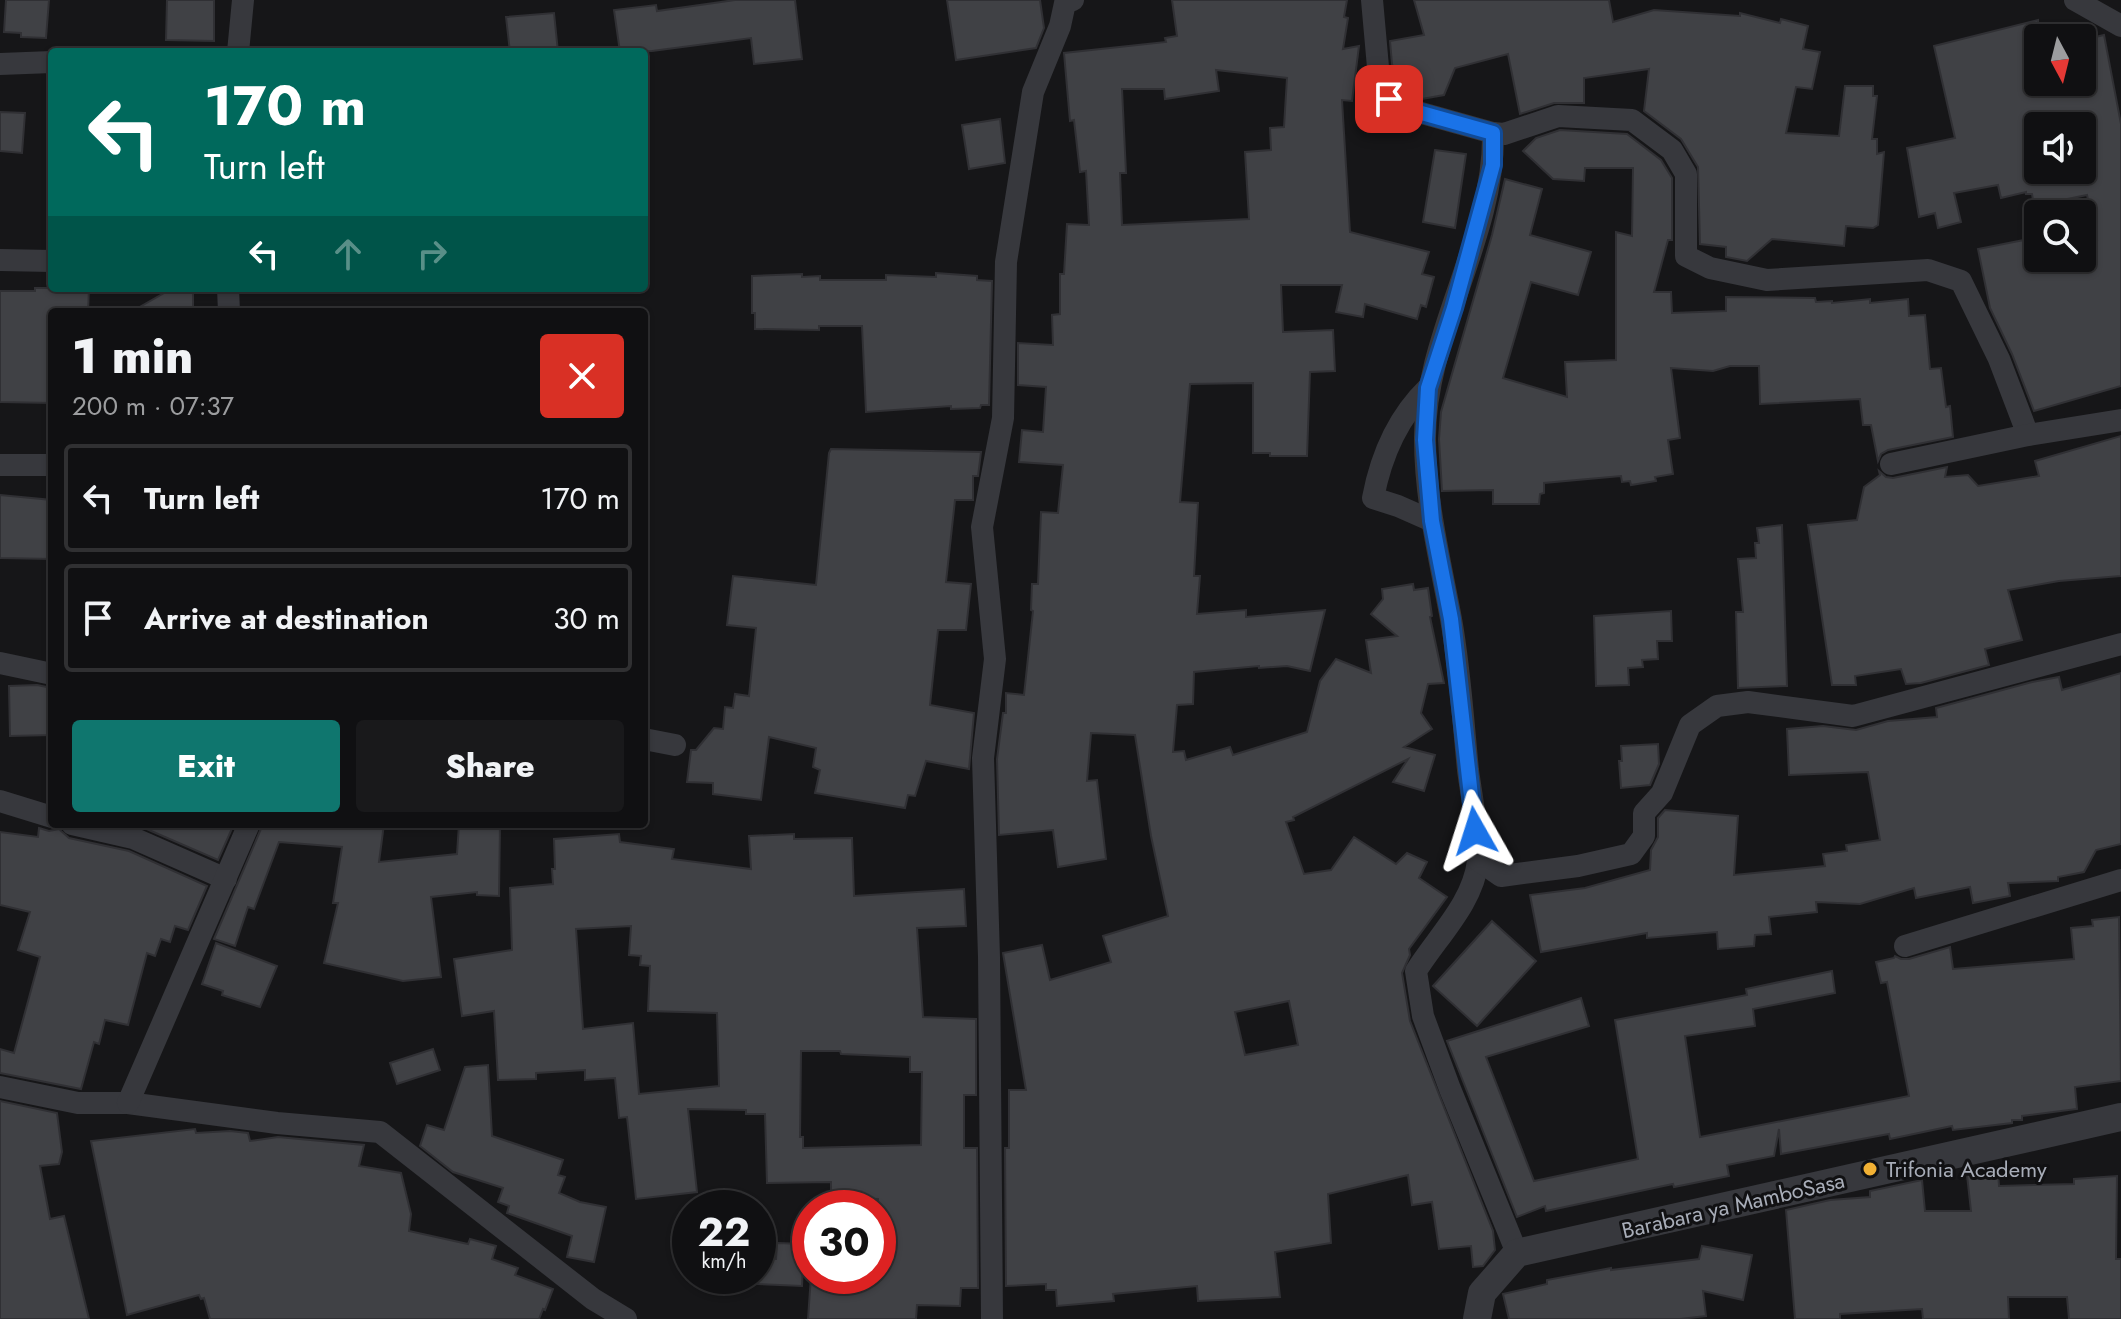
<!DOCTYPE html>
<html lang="en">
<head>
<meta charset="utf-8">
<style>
	:root { --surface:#101012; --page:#19191b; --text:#f1f3f6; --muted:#9c9d9f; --line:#303032; --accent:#0f766e }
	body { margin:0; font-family:Jost,sans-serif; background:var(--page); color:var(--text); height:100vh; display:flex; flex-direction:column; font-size:30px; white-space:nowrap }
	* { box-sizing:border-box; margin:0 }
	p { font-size:26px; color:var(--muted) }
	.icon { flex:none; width:44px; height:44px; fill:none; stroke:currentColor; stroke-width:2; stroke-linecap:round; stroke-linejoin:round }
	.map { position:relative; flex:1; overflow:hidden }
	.sheet { position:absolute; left:48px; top:308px; width:600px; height:520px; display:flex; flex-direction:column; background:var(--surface); border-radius:8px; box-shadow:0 2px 6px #0004,0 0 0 2px var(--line) }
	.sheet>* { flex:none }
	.guide { position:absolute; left:48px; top:48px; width:600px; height:244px; border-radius:8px; box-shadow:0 2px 6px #0004,0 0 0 2px var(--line); background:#00695c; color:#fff; overflow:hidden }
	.needle { width:52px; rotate:173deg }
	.buttons { position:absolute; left:2024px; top:24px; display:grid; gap:16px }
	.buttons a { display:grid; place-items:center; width:72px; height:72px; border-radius:8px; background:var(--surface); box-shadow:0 2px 6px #0004,0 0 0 2px var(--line); font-size:40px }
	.speed { position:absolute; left:672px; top:1190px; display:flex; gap:16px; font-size:40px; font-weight:700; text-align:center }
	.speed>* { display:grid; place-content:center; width:104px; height:104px; border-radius:50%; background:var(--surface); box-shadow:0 2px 6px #0004,0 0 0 2px var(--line); line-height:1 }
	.speed small { font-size:20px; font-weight:400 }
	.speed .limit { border:12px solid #d22; background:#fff; color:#111 }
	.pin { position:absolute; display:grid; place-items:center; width:68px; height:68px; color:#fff; margin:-34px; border-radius:16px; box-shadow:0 4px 12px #0006 }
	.me { position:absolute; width:88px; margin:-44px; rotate:354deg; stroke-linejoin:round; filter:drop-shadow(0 0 6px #0008) }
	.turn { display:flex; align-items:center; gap:28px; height:168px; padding:0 24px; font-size:36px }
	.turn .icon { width:104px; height:104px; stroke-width:2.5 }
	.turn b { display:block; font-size:56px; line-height:68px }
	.lanes { display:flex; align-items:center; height:76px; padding:0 24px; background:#0003; justify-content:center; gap:40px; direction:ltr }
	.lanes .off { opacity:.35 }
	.round { display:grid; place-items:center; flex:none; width:84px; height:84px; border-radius:8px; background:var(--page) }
	.head { display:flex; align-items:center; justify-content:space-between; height:136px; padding:0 24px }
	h1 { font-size:48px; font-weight:800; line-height:60px }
	.button { display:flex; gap:16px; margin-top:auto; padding:16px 24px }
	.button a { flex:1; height:92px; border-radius:8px; background:var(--accent); color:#fff; font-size:32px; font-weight:800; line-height:92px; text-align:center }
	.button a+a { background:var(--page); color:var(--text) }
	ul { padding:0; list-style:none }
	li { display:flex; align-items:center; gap:24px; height:108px; margin:0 16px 12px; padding:0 8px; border:4px solid var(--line); border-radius:8px }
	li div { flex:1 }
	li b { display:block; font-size:30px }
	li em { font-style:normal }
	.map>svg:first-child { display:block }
</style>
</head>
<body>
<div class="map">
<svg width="2121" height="1319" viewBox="0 0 2121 1319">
	<rect width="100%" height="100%" fill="#161618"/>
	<g fill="#404145" stroke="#303034" stroke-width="2" fill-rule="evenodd">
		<path d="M6,0H49L46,38L21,37V33L4,32Z"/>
		<path d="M167,0H214V41L166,40Z"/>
		<path d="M735,0H795L802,59L754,64L751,38L652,51L620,52L614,10L656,5L657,11Z"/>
		<path d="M947,0H1040L1044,28L1036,48L956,60Z"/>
		<path d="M1172,0H1347L1344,17L1348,18L1343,49L1359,46L1352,101L1342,100L1350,232L1429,252L1422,274L1434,277L1426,307L1421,305L1417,319L1365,304L1363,317L1336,312L1342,285H1281L1283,332L1333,330L1335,371L1310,372L1307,456H1270V453H1253V383L1190,384L1180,502L1198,503L1194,576H1200L1197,614L1246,610V617L1325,610L1310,671L1287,666L1259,668V666L1194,672L1193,704L1177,705L1173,752L1184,751L1186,760L1230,747L1233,755L1307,732L1320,681L1336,659L1371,673L1366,640L1397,636L1371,614L1383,599L1382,589L1413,584L1414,590L1428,588L1432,616L1430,617L1444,683L1428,684L1421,713L1432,729L1404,747L1435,755L1424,791L1393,782L1408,759L1293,817L1294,820L1286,822L1304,874L1331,870L1354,837L1396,864L1407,853L1427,862L1419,878L1447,897L1409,949L1410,955L1402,973L1410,1021L1493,1231L1495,1250L1483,1266L1473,1267L1471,1246L1439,1249L1432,1202L1412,1205L1408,1175L1328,1194L1331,1243L1275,1252L1280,1297L1198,1301L1197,1286L1113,1294L1114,1301L1057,1306L1056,1290H1046V1284L1006,1286L1005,1148H1009V1090H1026L1003,953L1042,945L1050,980L1111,962L1103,936L1168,916L1151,836L1135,735L1091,733L1087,781L1097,780L1106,859L1058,867L1053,830L999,835L997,759L1003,713H1006V693L1024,695L1033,611L1031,610L1032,584H1038L1041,512L1058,513L1063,465L1019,462L1022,430L1043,432L1046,387L1018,385V343L1053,345L1052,315L1060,314V274H1064L1067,224L1089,225L1086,171L1080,172L1074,120L1070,121L1064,53L1166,42L1165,38L1177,36ZM1216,70L1287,78L1284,127L1270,128L1271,150L1245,152L1249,219L1122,225L1120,173H1126L1122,89H1164L1165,99L1219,91ZM1289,1001L1298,1045L1245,1055L1235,1012Z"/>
		<path d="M1414,0H1609L1613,22L1654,10L1740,16V13L1780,23L1781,19L1808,26L1803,49L1820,52L1812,89L1796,87L1786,133L1839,136L1845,86H1873V96H1877L1872,139H1877V154L1884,152L1878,225L1873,228L1846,226L1844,246L1772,239L1747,261L1726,257V247L1700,244L1698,167L1681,139L1644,111L1649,69L1584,78V103H1554L1520,114L1508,54L1455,68L1444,95L1422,99L1410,93L1407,76L1397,78L1392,64L1390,41L1424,35Z"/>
		<path d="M554,13L558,52H510L506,17Z"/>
		<path d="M2038,20V82H2082V40L2104,35L2121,124V386L2034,411L2012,354L1990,308L1978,249L2024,240L2028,258H2082V243L2097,240L2087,195L2034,206L2032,194H2026V192L2001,198L1998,185L1954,193L1961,222L1938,228L1935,213L1919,217L1907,148L1955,138L1934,46ZM2038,126H2082V170H2038Z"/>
		<path d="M0,112L25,113L22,153L0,151Z"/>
		<path d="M1000,119L1005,163L969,169L962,125Z"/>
		<path d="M1560,130L1627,134L1661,160L1672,178V240H1668L1654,292H1671L1672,313L1726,311V297L1815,298L1816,302L1832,301V303L1870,299V303L1908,299L1909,316L1925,315L1930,369L1941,368L1946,407L1950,406L1953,437L1888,450L1881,454L1878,461L1871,425H1863L1860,399L1760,404L1759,366H1730L1713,371L1671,368L1680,438L1668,440L1673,474L1655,477L1656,481L1631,485L1630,481L1622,482L1621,476L1544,483V493L1540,494L1539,504H1493V490L1442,491L1439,439L1441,412L1492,235L1505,179L1542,189L1530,235L1591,252L1578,295L1531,282L1503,378L1567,397L1565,362L1616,360V232L1632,236L1633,168H1585L1584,181L1553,179L1523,151L1536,138Z"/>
		<path d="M1435,150L1466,154L1455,228L1423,222Z"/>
		<path d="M936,273L977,276V280L992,281L989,405H981L980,408L951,409V406L866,412L862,326H819V330L755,329V313H752V276L802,274V277L820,276V280H886V275L936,277Z"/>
		<path d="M35,288H89L88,312H52V403L0,402V291H35Z"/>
		<path d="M173,288H193V312H131Z"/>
		<path d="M2121,436V576L2059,581L2008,590L2022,640L1985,649L1989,665L1921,683L1906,684L1901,669L1855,676L1856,685H1832L1808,525L1857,520L1864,487L1880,475L1879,471L1886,477L1893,478L1947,467L1945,477L1968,475L1978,486L2039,476L2035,461Z"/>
		<path d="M831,449L981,452L978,476H973V500H955L946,582L971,584L966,630H938L930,705L974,713L969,769L926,761L915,796L908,795L905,808L815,793L820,770L813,767L816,748L769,737L761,800L713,794V783L687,782L691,750H696L714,728L723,729L725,707L733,708L735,694L749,696L756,628L727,625L733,576L816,585L829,453Z"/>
		<path d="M0,495L52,500V559L0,558Z"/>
		<path d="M1782,525L1787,686L1738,688L1736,612H1743L1738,559L1756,558L1755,543H1759L1757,528Z"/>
		<path d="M1671,611L1672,641H1657L1658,659L1642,660L1643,667L1628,668L1629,685L1596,686L1594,616Z"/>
		<path d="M2121,673V844L2096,850L2084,872L2058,877V881L2008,883L2010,896L1973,903L1970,887L1916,898L1914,888L1860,904L1816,902L1817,912L1769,917L1771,934L1755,935L1754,946L1718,949L1717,932L1647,938V933L1541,952L1530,895L1585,888L1650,870L1651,850L1658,837V818L1665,810L1738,816L1734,875L1825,866L1823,854L1847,851L1846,845L1880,840L1868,772L1789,775L1787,729L1823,726L1856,730L1888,721L1937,717L1936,708L2032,682L2059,677L2062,690Z"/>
		<path d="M37,685L52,688V735L10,736L9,686Z"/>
		<path d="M1658,744L1659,764L1650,785L1621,788L1619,761H1622L1621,746Z"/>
		<path d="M135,824H234L218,860Z"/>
		<path d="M263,824H384L379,862L457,854L459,824H500L499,896L477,895V892L431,897L441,977L403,981L324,963L338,903H333L342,847L279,842L254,909L248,907L235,946L214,939Z"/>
		<path d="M39,828L49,831L59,829L69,838L129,851L207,886L188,930L175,926L170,942L161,939L155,956L147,953L128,1025L105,1020L99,1044L94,1042L81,1089L0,1073V1049L14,1053L40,957L18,950L30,912L0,905V832L38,837Z"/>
		<path d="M619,834L620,842L674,849L672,859L751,869L749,836L794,834V839L852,838L854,896L964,889L966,926L917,928L923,1017L976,1019V1095H964V1148H977L978,1288H961L960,1306L917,1305L916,1319H808L811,1276H878V1199L831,1198V1182L767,1183L765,1114H746V1110L688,1109L697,1192L636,1199L627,1117L619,1118L615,1078L585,1080V1070L536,1073V1079L498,1080L494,1011L462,1016L454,959L512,950L510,888L553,884L552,869H555L554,839ZM631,926L629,955L641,956L640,965L650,966L648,1011L717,1013L719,1086L639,1094L633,1023L583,1029L576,929ZM801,1051H840L841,1054L910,1057V1072H922L921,1145L803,1148V1137H800Z"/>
		<path d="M2119,917L2121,1081L2075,1087L2077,1109L2022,1116V1120H2012V1123L1953,1130L1952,1126L1890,1139L1889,1134L1781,1154L1779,1129L1774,1156L1727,1165L1729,1176L1674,1187L1673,1184L1546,1211L1545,1206L1517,1217L1447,1041L1581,998L1589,1026L1486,1057L1534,1181L1638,1159L1615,1020L1747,995L1746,989L1832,971L1835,993L1753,1009L1755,1026L1685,1036L1700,1137L1909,1096L1887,982L1881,983L1876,962L1894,958L1895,956L1901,959H1909L1950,947L1953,969L2074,959L2071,928L2093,926L2092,920Z"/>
		<path d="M1492,921L1536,961L1477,1026L1433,986Z"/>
		<path d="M216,943L277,966L260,1007L222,995L223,991L202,984Z"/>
		<path d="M433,1049L440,1070L397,1084L390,1063Z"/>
		<path d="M488,1065L492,1136L563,1160L558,1175L565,1177L559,1193L580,1202L606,1207L594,1262L567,1257L572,1236L507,1213L509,1206L498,1202L503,1188L453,1172L420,1146L427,1125L444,1130L465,1067Z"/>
		<path d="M0,1101L57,1113L62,1152L59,1164L40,1166L50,1219L64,1216L89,1319H0Z"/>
		<path d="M195,1129L196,1133L230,1131L248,1133L250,1141L278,1137L364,1145L359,1166L401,1173L411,1214L409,1231L468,1244L470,1239L496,1246L492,1259L518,1268L515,1275L553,1289L545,1310L543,1309L539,1319H210L204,1298L201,1299L199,1295L127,1315L91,1141Z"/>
		<path d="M1998,1172L1999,1186L2074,1184V1179L2117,1176L2116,1259H2121V1319H2069L2067,1297H2008L2009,1319H1923L1922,1309L1840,1314V1319H1795L1786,1210L1830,1200L1870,1197V1191L1922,1180L1925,1211H1971L1967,1175Z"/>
		<path d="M777,1243L804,1244L802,1286L758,1284V1258L776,1259Z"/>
		<path d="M1702,1246L1752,1255L1743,1300L1703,1291L1706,1316L1680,1319H1509L1503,1294L1547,1284V1280L1611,1268V1270L1699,1259Z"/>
	</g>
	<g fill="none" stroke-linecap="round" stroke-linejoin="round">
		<g stroke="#37383d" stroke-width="22">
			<path d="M1372,0L1378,67L1389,99L1418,112L1493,133C1495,238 1424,335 1425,439C1425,500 1440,560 1451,619C1460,669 1463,720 1468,770C1471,794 1480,840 1478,861C1473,903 1438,936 1416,971L1423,1016L1450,1089L1517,1253"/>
			<path d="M2075,0L2121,26"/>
			<path d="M238,52L243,0"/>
			<path d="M0,64L52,62"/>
			<path d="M1493,133L1504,134L1558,116L1632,120L1672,150L1686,174V256L1710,268L1767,280L1928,270L1961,281L1999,359L2028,435"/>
			<path d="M0,260L52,261"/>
			<path d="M228,288L229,312"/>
			<path d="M1428,388C1397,418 1381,456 1373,498L1398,506L1432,521"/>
			<path d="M1891,464L2028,435L2121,420"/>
			<path d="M0,465H52"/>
			<path d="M0,663L52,674"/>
			<path d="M644,739L675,745"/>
			<path d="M0,801L52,817"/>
			<path d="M72,824L133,838L226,879"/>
			<path d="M1478,860L1501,876L1578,866L1631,854L1644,836V813L1662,793L1690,725L1717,706L1748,702L1853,716L2121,644"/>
			<path d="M1905,946L2121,880"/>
			<path d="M0,1087L78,1103H128L277,1123L380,1132L593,1299L626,1319"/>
			<path d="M128,1103L249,824"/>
			<path d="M992,1319L989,957L983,758L995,659L982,527L1003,418L1006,262L1033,92L1060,26L1065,3L1073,0"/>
		</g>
		<path stroke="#37383d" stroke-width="28" d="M1477,1319L1482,1293L1517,1253L2121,1117"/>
	</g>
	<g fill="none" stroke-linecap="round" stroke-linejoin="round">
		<g stroke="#114b97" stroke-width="20">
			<path id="route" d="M1389,99L1418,112L1493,133V165L1454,308L1428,388L1425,440L1432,521L1451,619L1475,831"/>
		</g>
		<use href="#route" stroke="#1a73e8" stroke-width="14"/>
	</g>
	<circle fill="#f2b134" stroke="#111113" stroke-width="3" cx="1870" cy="1169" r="8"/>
	<g text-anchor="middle" stroke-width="6" stroke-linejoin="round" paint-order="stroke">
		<g font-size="22" fill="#a8adb8" stroke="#111113" text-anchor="start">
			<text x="1886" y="1177">Trifonia Academy</text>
		</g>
		<g font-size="22" fill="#a8adb8" stroke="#111113">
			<text transform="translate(1733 1205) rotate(-13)" y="8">Barabara ya MamboSasa</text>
		</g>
	</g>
</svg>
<div class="buttons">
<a><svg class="needle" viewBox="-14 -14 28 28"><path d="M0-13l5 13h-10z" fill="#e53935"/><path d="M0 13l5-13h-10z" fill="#9c9d9f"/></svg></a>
<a><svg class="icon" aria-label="sound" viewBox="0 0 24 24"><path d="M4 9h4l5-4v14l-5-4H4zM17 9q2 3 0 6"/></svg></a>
<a><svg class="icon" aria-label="search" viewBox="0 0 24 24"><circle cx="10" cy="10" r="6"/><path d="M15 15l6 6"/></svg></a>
</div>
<div class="speed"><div>22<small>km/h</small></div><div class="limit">30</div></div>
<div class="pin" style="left:1389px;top:99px;background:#d93025"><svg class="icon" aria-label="arrive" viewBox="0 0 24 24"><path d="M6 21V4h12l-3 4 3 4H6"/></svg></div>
<svg class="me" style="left:1475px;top:831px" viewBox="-20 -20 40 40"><path d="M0-17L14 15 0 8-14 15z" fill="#1a73e8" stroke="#fff" stroke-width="4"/></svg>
<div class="guide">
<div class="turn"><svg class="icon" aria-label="left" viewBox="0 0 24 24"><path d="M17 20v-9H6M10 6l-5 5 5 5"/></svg><div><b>170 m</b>Turn left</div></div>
<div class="lanes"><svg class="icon" aria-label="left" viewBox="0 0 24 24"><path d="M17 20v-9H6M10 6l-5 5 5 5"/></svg><svg class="icon off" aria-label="ahead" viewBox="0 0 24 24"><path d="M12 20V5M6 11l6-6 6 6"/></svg><svg class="icon off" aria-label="right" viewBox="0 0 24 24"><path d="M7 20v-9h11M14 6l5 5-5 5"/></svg></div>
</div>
<section class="sheet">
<div class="head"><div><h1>1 min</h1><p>200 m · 07:37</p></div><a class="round" style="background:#d93025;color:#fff"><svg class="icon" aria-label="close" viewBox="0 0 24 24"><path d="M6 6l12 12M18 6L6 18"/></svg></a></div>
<ul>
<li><svg class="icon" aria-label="left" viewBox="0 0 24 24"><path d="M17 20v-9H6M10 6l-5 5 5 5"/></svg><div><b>Turn left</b></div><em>170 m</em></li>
<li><svg class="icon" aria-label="arrive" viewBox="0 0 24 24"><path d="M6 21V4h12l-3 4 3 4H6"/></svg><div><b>Arrive at destination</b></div><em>30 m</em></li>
</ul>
<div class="button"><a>Exit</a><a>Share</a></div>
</section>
</div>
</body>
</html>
